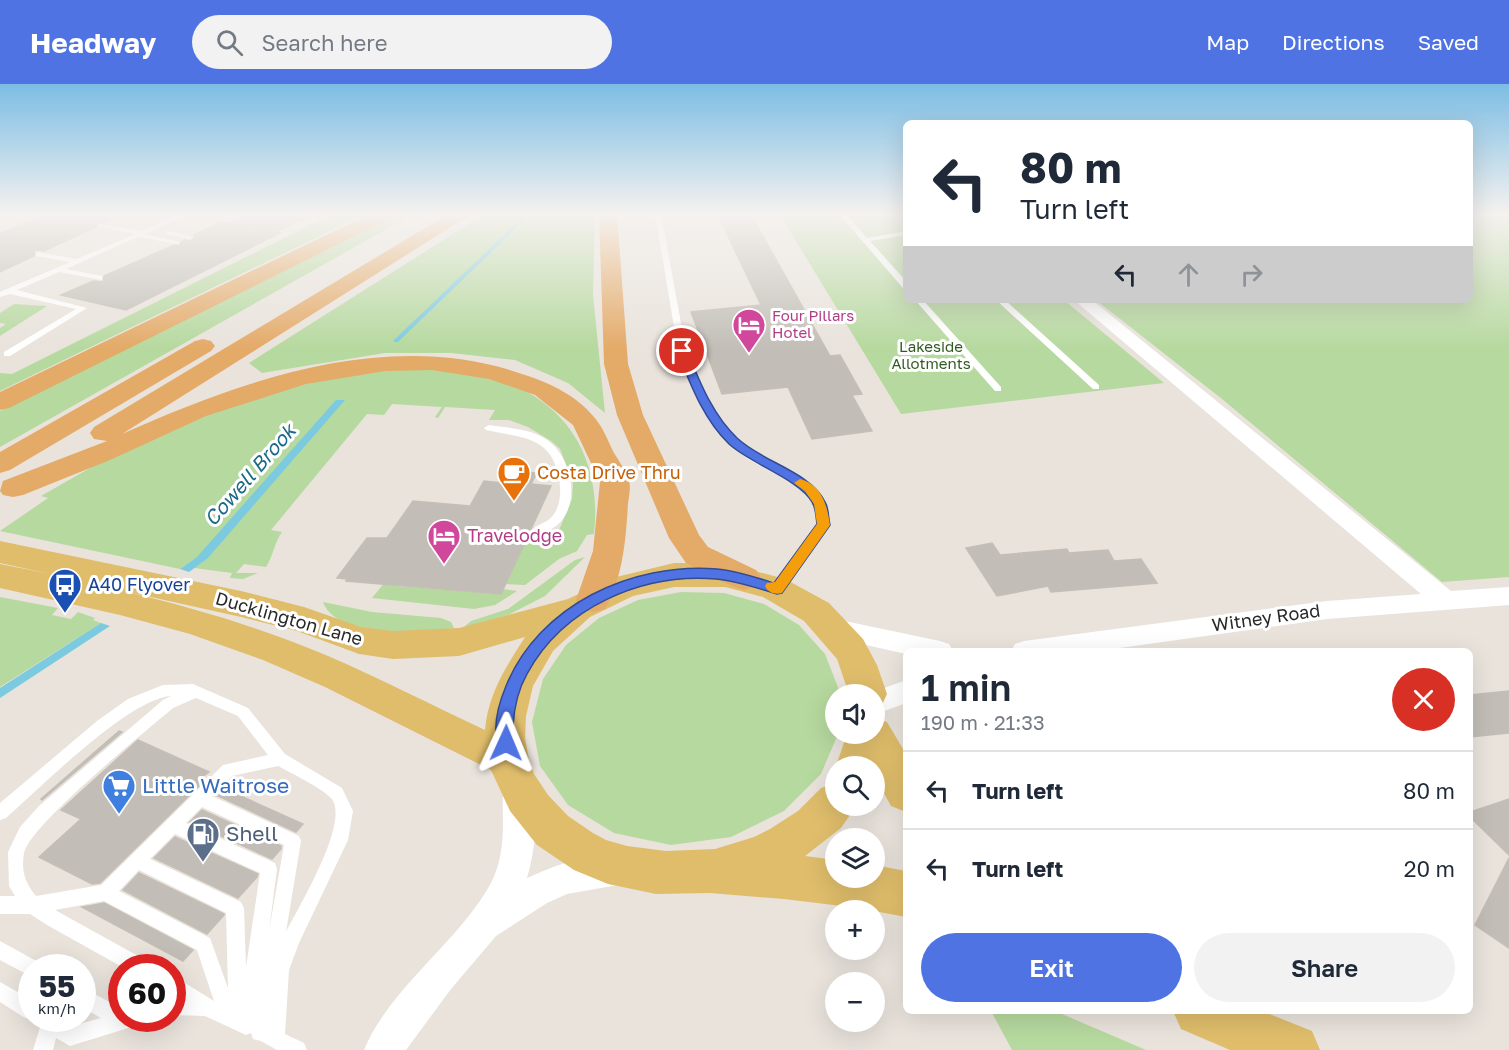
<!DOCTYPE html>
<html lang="en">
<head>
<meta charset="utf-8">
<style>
	:root { --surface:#fff; --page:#f2f2f3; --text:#1f2937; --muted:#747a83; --line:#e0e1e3; --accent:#4f73e3 }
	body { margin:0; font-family:"Golos Text",sans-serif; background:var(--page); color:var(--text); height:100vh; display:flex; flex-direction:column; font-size:22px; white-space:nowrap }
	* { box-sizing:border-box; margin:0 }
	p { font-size:20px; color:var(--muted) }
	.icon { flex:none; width:33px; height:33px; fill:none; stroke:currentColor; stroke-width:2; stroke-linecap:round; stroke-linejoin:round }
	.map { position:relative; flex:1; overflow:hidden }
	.side { position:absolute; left:903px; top:564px; width:570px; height:366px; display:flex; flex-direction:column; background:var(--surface); border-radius:9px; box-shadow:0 6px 24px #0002 }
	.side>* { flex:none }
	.top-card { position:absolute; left:903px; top:36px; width:570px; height:183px; border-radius:9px; box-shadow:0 6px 24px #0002; background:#fff; color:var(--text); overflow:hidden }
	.buttons { position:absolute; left:825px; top:600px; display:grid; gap:12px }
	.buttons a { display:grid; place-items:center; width:60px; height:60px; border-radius:50%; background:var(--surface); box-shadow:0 6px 24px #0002; font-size:30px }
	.speed { position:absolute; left:18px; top:870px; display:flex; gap:12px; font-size:30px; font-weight:700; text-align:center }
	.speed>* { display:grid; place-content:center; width:78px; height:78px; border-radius:50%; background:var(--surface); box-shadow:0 6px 24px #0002; line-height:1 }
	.speed small { font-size:15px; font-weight:400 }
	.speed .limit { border:9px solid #d22; background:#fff; color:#111 }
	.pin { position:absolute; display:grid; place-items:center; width:51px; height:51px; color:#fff; margin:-26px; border:3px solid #fff; border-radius:50%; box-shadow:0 2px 6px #0007 }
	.me { position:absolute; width:66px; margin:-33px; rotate:1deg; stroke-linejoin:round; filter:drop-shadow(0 0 4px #0008) }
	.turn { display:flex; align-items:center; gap:21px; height:126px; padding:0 18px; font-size:27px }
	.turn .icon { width:78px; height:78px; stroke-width:2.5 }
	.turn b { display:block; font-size:42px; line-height:51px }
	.lanes { display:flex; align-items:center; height:57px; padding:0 18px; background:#0003; justify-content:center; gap:30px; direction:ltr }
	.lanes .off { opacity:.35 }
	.round { display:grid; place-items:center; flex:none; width:63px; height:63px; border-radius:32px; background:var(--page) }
	.summary { display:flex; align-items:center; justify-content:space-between; height:102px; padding:0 18px }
	h1 { font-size:36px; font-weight:600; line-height:45px }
	.action { display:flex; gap:12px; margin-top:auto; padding:12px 18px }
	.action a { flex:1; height:69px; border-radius:36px; background:var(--accent); color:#fff; font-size:24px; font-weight:600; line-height:69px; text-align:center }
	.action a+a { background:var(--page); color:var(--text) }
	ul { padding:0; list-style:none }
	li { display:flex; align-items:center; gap:18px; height:78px; padding:0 18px; border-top:2px solid var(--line) }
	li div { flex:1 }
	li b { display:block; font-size:22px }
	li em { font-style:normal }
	header { display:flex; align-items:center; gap:36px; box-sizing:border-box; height:84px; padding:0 30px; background:var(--accent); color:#fff }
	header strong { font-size:28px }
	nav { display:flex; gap:33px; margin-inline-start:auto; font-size:21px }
	.search { width:420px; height:54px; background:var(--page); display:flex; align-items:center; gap:15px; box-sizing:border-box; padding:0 21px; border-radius:33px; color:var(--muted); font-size:22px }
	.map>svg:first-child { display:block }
</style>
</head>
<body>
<header>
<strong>Headway</strong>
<div class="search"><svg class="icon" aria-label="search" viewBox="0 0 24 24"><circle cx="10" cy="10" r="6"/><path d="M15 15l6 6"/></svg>Search here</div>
<nav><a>Map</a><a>Directions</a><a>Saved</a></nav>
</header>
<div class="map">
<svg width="1509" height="966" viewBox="0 0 1509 966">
	<rect width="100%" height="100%" fill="#e9e3dc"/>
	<g fill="#b6d99f">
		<path d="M334,129H367L0,307V289L12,290Z"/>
		<path d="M396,129H415L0,363V327Z"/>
		<path d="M486,129H595L593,211L605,329L568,299L515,276L451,269H385L262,289L249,279Z"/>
		<path d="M779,129H906V216H1064L1164,299L901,330Z"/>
		<path d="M1470,129H1509V493L1442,498L1222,315L1096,216H1470Z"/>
		<path d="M14,220L47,222L0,252V244L6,240L0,239V229Z"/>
		<path d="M428,284C446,286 465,287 483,291C562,310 603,370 594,450L587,451L577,467L559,475L525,501L505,500L527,454L547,453L559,446L572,415L573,399L560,365L551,357L528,343L509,336H489L495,326L445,323L438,334L435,333L442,323L392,320L384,331L367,330L271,446L282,448C274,459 273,473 266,483L244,480L236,489H258L243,495L230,494L232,489L194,484L207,475L197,473L180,485L0,447L48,414L41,412L118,368L226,320L352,288Z"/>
		<path d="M585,473L545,512L508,531L463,544L471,537L508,525L575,476Z"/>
		<path d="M385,498L395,502L449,506L451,504L462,507L500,510L503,505L517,507L495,521L474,525L372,514Z"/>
		<path d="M681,508L724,509L764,520L799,541L825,570L839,606V610H836V650H838L821,690L784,727L731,753L671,761L614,749L568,721L540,682L532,638L543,595L566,561L599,534L638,516Z"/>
		<path d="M0,513L58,524L52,531L71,535L78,528L95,534L93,536L101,539L0,603Z"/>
		<path d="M323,518L372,528L441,534L451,538L454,544C424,549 335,554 323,518Z"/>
		<path d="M991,927H1055L1146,966H1012Z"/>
	</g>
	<g fill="#7bcadf">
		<path d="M336,316H345L207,475L189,488L180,485L197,473Z"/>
		<path d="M101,539L110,542L0,614V604Z"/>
	</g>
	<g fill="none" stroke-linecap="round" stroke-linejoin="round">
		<path fill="#7bcadf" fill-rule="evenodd" d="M527,129H532L398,258H394V256Z"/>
	</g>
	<g fill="#c2beb7" stroke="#c4beb6" stroke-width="1.5">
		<path d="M47,129H124L104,139L97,138L96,143L44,167L35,166L34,172L0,188V150Z"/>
		<path d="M249,129H314L276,148L280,149L126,226L61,211L93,197L103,198L104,192L174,161L180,162L181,158L185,156L191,157L195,153L194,151L221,138L228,140Z"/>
		<path d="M717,129H750L830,272L840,271L862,310L852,311L872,347L812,355L788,303L722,310L691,228L761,221Z"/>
		<path d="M510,387L537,389L531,400L551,402L501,510L346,497L347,495L337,494L367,454H387L413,417L470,422L484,397L503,399Z"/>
		<path d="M992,459L1000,471L1067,465L1069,469L1108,466L1114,477L1141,475L1157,499L1051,508L1048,502L997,512L966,464Z"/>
		<path d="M1509,607V649L1470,653V611Z"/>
		<path d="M119,647L122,648L42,716L41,715Z"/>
		<path d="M138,656L209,688L201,694L205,696L100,799L92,800L39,773L81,735L61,726Z"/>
		<path d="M223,704L303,740L296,748L216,711Z"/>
		<path d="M1509,715V771L1470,733V728Z"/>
		<path d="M202,726L281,762V765L272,775L190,738Z"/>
		<path d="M175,753L258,790L257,793L238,814L154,774Z"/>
		<path d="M1509,774V864L1475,841Z"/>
		<path d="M139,789L224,830V831L207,850L123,806Z"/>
		<path d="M104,819L193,866L183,877L82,823Z"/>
	</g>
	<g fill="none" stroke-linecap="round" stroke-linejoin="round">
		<g fill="#fff" fill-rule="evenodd">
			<path d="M181,129H191L145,150L179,158V160L138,153L66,185L102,192V196L59,188L17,206L87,224L10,272H4V268L76,225L10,210L0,213V208L70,178L36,172V168L77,175L135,150L98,142V140L142,147Z"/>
			<path d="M655,129H661L686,267L705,312L736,354L756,371L813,402L826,420L829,440L781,508L777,509L771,505L817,440L814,420L805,406L748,375L728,358L695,312L678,267Z"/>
			<path d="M838,129H845L867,154L906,147V151L870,157L906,197V204H903Z"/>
			<path d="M902,129H906V132Z"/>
			<path d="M168,147L193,153L190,155L166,150L165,149Z"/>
			<path d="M915,216H923L1001,303V307H995Z"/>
			<path d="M996,216H1005L1099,301V305H1093Z"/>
			<path d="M489,341C509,344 535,345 551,359C571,376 579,415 562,436C556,444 547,447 538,450L532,446C539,439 548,439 554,430C561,420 561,406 559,395C552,351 520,354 486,346L484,344Z"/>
			<path d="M193,600L248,624L285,670L342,704L353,727L348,756L299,859L289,886L285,950L304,959L307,966H277L261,957L253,955L251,949L246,951L205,932L172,931V913H175L172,911V891L214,917L197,866L104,817L55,826L149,878L152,884H124L47,841L30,830H0V812H15L9,802L8,768L20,743L39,722L163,616L171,612C130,614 40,704 6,734L0,736V719L97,637L128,615L163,601ZM196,614L238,632L268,671L223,681L101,801L36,812C25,799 21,787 24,769C29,742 146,647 173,624ZM278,682C293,690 318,702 330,713C353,734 298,824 286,848L301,757L299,752L212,712L232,692ZM202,723L284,761L269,847L277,785L275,779L186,739ZM175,750L260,789L246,883L244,824L241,818L150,775ZM139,786L226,829L228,904L210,854L119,807Z"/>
			<path d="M0,857L38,878L41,884H32V893L0,876Z"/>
			<path d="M0,898L32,916V934H61L72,942L101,934L82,923V903L122,925V934L137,935L135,942L70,962L56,954L53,966H33L40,943L36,941L34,935L25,934L0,918Z"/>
		</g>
		<g fill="#fff" fill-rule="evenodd">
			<path d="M1074,216H1092L1451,507L1509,503V521L1327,535L1098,567H1011L1015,560L1024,557L1327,517L1421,510Z"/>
			<path d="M835,535L940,557L949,560L953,567H906V570L826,552L822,545L826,538Z"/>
			<path d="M906,596V619L874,631V610H868Z"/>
			<path d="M518,692L529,696C541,722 535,767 527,794C555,782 601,762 630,774L635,785L630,796L618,801L567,810L547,819L496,852L451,905L406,966H364C390,903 460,857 491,799C501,780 503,758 503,737C503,722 501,709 507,696Z"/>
		</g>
		<g fill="#dfbd6b" fill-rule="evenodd">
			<path d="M0,457L241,507L304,523L361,543L393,547L459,544L568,515L612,494L674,479H725L785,495L829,519L863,555L877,581L887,610L882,621L874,623V610H849L837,575L804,537L763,513L725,503H674L633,512L590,533L553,567L533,602L526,632L525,654L529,676L534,690L548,711L568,732L593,749L606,756L627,762L666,767L715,765L754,753L770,745L798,727L821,704L836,699V722H856L841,744L805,772L836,776V794H874V781L906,787V833L858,824L784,815L710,809L656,810L608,800L574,786L537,761L510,727L491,686L325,603L263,576L190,550L120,531L0,504V480L51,490L0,479ZM124,507L241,533L297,547L359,570L393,575L459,572L525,553C506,583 488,610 485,646C433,622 382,595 328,572C262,544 194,524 124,507Z"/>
			<path d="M874,634L887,638L906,670V728L891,722L874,691V682H836L847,650H874Z"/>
			<path d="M1173,927H1262L1312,947L1320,966H1230L1181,945Z"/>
		</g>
		<g fill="#e4aa68" fill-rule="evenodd">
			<path d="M372,129H396L393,133L9,324L0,326V308Z"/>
			<path d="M450,129H473L122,350C245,295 391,243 525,291C550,299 577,312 594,333C603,343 608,357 614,369C619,377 626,387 629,397C631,403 629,413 628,419C626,455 623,493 605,525L593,528L581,525L576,516L593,467L600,398L573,341L535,311L489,295L432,286L385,287L306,300L206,332L110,376L23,411L13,413L3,411L0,407L3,397L107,357L94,355L90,349L94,343Z"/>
			<path d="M599,129H617L628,280L643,331L699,451L708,463L756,486L761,494L756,502L744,506L732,502L686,479L669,454L617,331L604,280Z"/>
			<path d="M203,255L211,257L215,262L211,267L10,386L0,389V368L195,257Z"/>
		</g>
	</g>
	<linearGradient id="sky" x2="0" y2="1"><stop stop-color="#7cbde4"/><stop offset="0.49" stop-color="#f5f2ef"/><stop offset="1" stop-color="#f5f2ef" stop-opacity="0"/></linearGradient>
	<rect width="1509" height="265" fill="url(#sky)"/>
	<path fill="#4f73e3" stroke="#334b94" stroke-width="1.5" d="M679,265L687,267C700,298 712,330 737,354C762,378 811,388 825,418C829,424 828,434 830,441L782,509L777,510C757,504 737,497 716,495C642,489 563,523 527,590C518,606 514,624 513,642C512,650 515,657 512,664L506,666L500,664C491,646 499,619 506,602C539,521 632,478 717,485C737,487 755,493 774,499L817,440C816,433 816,424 812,418C800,396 751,380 729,360C703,335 690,299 677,267Z"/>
	<path fill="#f59e0b" d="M800,395C822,401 827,421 830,441L782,509C776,511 768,509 765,502L767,499L775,498L817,440L814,420L805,407L794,399Z"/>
	<defs>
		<g id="hotel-pin" transform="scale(1.725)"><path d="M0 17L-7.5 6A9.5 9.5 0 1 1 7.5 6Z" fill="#d1479c" stroke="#fff"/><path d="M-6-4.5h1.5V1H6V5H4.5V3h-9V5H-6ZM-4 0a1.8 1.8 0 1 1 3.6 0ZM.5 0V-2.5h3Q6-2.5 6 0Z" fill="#fff"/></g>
		<g id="cafe-pin" transform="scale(1.725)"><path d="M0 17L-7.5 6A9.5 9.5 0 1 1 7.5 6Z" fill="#e8710a" stroke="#fff"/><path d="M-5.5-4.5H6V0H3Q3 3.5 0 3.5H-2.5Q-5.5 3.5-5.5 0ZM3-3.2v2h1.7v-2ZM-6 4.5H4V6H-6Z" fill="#fff"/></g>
		<g id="bus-pin" transform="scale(1.725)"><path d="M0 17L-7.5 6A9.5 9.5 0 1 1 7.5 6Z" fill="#1a4fb4" stroke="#fff"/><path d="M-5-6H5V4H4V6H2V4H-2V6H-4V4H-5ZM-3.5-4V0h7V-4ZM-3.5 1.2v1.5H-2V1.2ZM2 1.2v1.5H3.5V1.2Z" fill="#fff"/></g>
		<g id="supermarket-pin" transform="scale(1.725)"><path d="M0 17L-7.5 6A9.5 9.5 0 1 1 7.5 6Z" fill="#3f7fe0" stroke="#fff"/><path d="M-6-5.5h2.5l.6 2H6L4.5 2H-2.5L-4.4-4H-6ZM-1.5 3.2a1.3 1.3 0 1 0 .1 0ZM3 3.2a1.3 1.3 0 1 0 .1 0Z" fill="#fff"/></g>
		<g id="fuel-pin" transform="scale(1.725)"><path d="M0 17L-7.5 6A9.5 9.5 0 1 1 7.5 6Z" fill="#5c6f8a" stroke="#fff"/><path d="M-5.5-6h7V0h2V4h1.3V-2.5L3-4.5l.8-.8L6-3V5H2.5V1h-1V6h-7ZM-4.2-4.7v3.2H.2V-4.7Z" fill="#fff"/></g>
	</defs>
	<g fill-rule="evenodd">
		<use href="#hotel-pin" x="749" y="241"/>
		<use href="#cafe-pin" x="514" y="389"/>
		<use href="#hotel-pin" x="444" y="452"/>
		<use href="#bus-pin" x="65" y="501"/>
		<use href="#supermarket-pin" x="119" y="702"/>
		<use href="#fuel-pin" x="203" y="750"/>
	</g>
	<g text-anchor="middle" stroke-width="6" stroke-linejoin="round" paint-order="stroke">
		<g font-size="15" fill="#b23c85" stroke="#fff" text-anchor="start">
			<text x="772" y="237">Four Pillars<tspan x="772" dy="17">Hotel</tspan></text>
		</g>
		<g font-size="15" fill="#325c22" stroke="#fff">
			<text x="931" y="268">Lakeside<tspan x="931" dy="17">Allotments</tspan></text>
		</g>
		<g font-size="18" fill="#c56008" stroke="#fff" text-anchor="start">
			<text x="537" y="395">Costa Drive Thru</text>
		</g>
		<g font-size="18" fill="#b23c85" stroke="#fff" text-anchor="start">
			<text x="467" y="458">Travelodge</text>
		</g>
		<g font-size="18" fill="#164399" stroke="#fff" text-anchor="start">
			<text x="88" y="507">A40 Flyover</text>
		</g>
		<g font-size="18" fill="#292929" stroke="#fff">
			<text transform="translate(1266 534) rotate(-8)" y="6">Witney Road</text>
			<text transform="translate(289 535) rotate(16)" y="6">Ducklington Lane</text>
		</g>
		<g font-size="20" font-style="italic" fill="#1d6a88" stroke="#fff">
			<text transform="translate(250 391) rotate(-49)" y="7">Cowell Brook</text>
		</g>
		<g font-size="21" fill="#366cbe" stroke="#fff" text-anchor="start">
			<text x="142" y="709">Little Waitrose</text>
		</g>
		<g font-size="21" fill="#4e5e75" stroke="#fff" text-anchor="start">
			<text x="226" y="757">Shell</text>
		</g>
	</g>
</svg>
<div class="buttons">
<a><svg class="icon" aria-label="sound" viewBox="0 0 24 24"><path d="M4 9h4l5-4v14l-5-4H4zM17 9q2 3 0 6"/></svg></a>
<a><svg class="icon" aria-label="search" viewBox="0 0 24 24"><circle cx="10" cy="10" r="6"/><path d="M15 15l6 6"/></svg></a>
<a><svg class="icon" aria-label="layers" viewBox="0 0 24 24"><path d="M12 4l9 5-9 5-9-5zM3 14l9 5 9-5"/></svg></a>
<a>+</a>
<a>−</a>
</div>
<div class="speed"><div>55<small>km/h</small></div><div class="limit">60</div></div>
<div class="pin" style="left:682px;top:267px;background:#d93025"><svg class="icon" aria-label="arrive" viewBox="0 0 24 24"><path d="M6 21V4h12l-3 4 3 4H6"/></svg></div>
<svg class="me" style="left:506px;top:659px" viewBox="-20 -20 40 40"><path d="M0-17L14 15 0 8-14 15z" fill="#4f73e3" stroke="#fff" stroke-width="4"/></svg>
<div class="top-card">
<div class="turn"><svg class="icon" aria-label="left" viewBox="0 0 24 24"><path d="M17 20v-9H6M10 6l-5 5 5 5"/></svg><div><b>80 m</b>Turn left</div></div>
<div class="lanes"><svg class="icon" aria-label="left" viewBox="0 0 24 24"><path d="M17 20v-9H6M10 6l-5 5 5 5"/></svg><svg class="icon off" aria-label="ahead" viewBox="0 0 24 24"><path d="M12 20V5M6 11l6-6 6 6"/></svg><svg class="icon off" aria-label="right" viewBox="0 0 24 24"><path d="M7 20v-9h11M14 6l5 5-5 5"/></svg></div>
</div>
<section class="side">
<div class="summary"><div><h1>1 min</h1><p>190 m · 21:33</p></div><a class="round" style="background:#d93025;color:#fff"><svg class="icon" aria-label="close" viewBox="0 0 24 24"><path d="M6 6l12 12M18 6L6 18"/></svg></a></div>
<ul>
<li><svg class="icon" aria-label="left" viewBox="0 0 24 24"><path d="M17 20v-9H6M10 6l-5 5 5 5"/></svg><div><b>Turn left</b></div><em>80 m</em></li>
<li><svg class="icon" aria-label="left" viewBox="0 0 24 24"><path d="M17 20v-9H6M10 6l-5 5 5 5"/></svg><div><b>Turn left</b></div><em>20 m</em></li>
</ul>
<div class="action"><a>Exit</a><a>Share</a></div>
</section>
</div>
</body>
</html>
